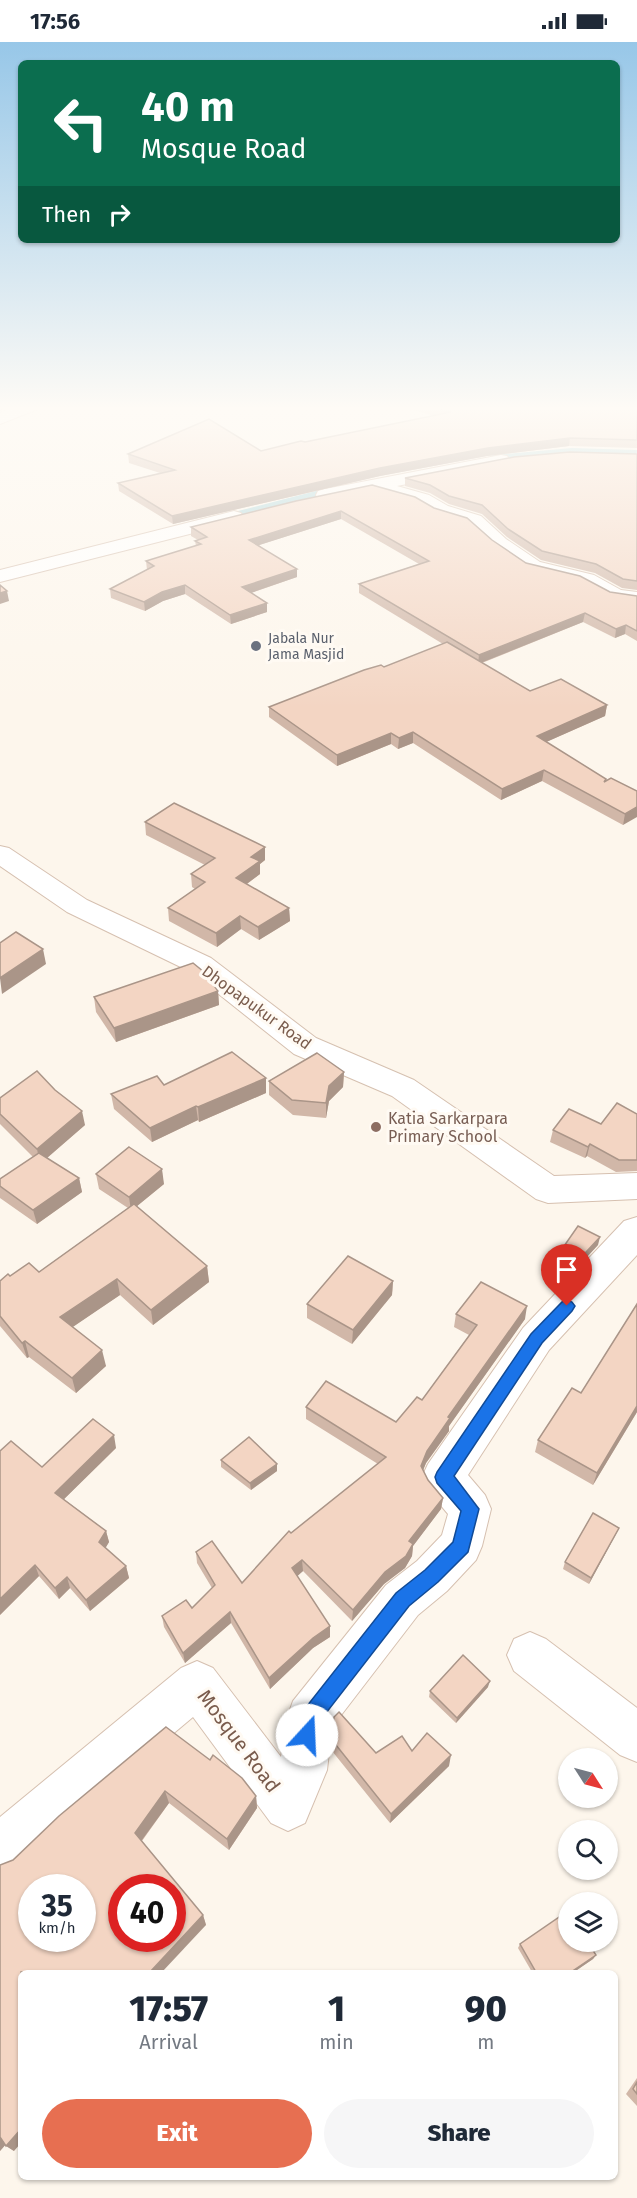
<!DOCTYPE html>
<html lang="en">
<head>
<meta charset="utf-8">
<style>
	:root { --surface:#fff; --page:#f6f6f7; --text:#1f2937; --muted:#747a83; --accent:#e76f51 }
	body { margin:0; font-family:"Fira Sans",sans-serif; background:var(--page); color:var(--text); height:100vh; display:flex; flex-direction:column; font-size:22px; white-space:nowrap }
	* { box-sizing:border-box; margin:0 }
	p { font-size:20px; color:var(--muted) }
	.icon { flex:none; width:33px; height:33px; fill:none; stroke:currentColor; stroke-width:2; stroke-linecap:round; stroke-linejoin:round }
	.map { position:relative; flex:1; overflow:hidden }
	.drawer { position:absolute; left:18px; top:1928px; width:600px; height:210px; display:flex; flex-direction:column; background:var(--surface); border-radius:9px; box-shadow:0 2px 4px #0004 }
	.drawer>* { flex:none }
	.banner { position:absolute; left:18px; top:18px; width:602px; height:183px; border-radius:9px; box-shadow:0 2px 4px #0004; background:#0b6e4f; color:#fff; overflow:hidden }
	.needle { width:39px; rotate:126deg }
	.controls { position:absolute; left:558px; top:1706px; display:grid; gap:12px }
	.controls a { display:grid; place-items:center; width:60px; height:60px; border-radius:50%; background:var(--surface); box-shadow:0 2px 4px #0004; font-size:30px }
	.speed { position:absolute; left:18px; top:1832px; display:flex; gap:12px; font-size:30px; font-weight:700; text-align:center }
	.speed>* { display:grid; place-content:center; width:78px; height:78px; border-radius:50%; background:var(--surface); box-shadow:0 2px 4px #0004; line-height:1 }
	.speed small { font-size:15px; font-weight:400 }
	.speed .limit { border:9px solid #d22; background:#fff; color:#111 }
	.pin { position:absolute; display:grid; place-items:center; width:51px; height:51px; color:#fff; margin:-62px -26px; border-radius:50% 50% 50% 0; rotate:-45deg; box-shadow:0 0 6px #0007 }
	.pin .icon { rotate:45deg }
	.me { position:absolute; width:66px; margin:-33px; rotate:20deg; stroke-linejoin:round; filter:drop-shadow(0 0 4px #0008) }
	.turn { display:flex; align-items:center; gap:21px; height:126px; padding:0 24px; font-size:27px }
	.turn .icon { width:78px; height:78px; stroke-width:2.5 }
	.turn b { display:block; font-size:42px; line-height:51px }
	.then { display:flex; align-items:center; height:57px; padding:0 24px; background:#0003; gap:12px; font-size:22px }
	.eta { display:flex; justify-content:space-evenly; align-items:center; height:102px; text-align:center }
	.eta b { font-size:36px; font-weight:800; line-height:42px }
	.primary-button { display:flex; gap:12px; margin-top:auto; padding:12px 24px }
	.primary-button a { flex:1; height:69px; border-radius:36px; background:var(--accent); color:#fff; font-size:24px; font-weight:800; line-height:69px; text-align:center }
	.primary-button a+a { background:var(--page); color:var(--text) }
	.status { display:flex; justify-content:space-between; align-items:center; height:42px; padding:0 30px; background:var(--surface); direction:ltr }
	.status svg { height:16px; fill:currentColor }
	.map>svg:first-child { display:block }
</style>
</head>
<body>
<div class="status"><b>17:56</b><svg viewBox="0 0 49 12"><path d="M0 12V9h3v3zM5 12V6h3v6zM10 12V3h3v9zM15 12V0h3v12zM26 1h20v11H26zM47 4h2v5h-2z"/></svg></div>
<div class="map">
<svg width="637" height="2156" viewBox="0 0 637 2156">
	<rect width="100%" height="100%" fill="#fdf6ec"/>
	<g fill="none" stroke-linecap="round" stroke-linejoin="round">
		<g stroke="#a5d3da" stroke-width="6">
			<path d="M494,416L572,409L637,411"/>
			<path d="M227,475L328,449"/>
		</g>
		<g stroke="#d6c0b0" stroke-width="2">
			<g id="secondary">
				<path d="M17,364H40L38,367L0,382V371Z"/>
				<path d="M501,413L507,414L510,418L507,422L397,444L429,453L448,464L481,474L506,497L540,520L594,533L621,548L637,550V562L609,557L580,541L526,528L492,505L467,482L434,472L415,461L373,449L325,459L318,457L316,453L318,449L325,447Z"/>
				<path d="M234,469L241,471L243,475L241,479L0,540V528Z"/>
				<path d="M0,804L9,806L87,858L211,916L316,996L414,1038L554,1134L637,1131V1157L548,1161L536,1157L392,1054L294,1012L191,930L67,870L0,824Z"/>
				<path d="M637,1175V1213L549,1308L468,1433L485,1453L491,1467L482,1504L476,1518L447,1549L418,1573L332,1685L327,1728L305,1781L288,1789L271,1781L193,1675L63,1784L18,1827L0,1834V1775L181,1626L197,1619L213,1626L281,1715L287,1676L293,1659L386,1543L417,1519L442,1493L448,1472L428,1448L422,1435L428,1422L523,1286L624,1179Z"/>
				<path d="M530,1590L546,1597L637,1666V1720L620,1713L514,1629L507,1613L514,1597Z"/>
			</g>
		</g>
		<use href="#secondary" fill="#fff" fill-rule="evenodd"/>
	</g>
	<g fill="#d1b7a8">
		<path d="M401,364H637V406L569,404L487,414L380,434L173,482L119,449L118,441L160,431L129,421L128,412L261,409L434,374Z"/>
		<path d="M637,412V548L622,546L595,531L541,518L507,495L482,472L449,462L430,451L405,444V436Z"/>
		<path d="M296,459L492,498L526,521L610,550L637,554V599L625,592L615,596L583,580L482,621L530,649L607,663L605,674L546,700L605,739L637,749L623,783L542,739L501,758L413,701L398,707L391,702L337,724L269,675V665L384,625L443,602L359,551V542L419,522L341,477L259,503L297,535L251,551L267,570L231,582L185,552L163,559L145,569L111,556L110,547L147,528L146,519L196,504L195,499L198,498L191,494V485Z"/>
		<path d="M145,780L265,805V818L260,822V832L247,842L289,866L290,879L259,898L241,887L217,905L169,879L168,866L195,847L192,845L191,832L205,823L146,793Z"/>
		<path d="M218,949L219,963L116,1000L96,970L94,955Z"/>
		<path d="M344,1030L343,1045L329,1059L326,1076L293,1073L269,1053V1039Z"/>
		<path d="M266,1036V1051L199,1080L198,1078L152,1100L114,1067L111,1052L164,1043Z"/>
		<path d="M0,1056L85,1083L47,1116L79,1136L82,1150L37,1182L0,1156V1137L33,1115L0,1082Z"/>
		<path d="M637,1072V1129L616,1130L587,1114L585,1116L550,1100L553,1088L601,1082Z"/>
		<path d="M96,1132L164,1142L137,1164L207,1224L209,1240L153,1283L120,1253L72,1285L106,1324L76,1351L29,1315L27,1316L0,1284V1239L10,1234L39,1230L128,1166L99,1147Z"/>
		<path d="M598,1203L559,1245L544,1237L546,1230Z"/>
		<path d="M393,1239L392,1253L352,1302L307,1276V1262Z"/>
		<path d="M637,1262V1370L593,1443L535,1410L538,1398L581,1351Z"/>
		<path d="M456,1272L525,1277L449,1384V1389L426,1421L423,1428L428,1438L443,1456L441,1467L413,1504L412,1514L405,1526L384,1542L352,1579L303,1529L297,1534L330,1595L313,1606L270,1647L231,1581L185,1621L164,1585L162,1574L192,1566L212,1546L197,1521L196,1510L242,1541L291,1491L378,1422L306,1377V1365L396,1380L422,1358L469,1293L454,1285Z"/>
		<path d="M116,1406L64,1457L106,1489L109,1500L105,1506L126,1524L129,1536L90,1569L70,1546L59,1557L39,1534L0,1573L42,1425Z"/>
		<path d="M221,1418L277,1429L251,1448L221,1425Z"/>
		<path d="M616,1492L589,1542L563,1527L565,1520Z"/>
		<path d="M488,1645L456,1681L429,1655L430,1649Z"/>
		<path d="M166,1685L256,1754L257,1766L229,1808L169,1761L142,1799L203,1873L206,1883L21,1930L14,2109L5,2103L0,2109L13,1818Z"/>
		<path d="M332,1698L376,1711L412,1709L449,1724L390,1781L332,1709Z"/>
		<path d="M520,1902L596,1913L593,1917L574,1930H532L518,1906Z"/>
		<path d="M637,2036V2064L626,2052Z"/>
	</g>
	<g fill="#aa9588">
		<path d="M0,364H12L0,369Z"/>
		<path d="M570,396L569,404L487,414L380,434L173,482L172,474L380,426L488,406Z"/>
		<path d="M341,469V477L250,506L249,498Z"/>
		<path d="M297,527V535L242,554V545Z"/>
		<path d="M185,543V552L163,559L145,569L144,560L162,550Z"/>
		<path d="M7,549L9,559L0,562V551Z"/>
		<path d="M267,561V570L231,582L230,573Z"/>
		<path d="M585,571L583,580L478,622L479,613Z"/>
		<path d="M626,583L625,592L615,596L616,587Z"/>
		<path d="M607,663L605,674L535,705L537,694Z"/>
		<path d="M413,690V701L398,707L399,696Z"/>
		<path d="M391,691V702L337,724V713Z"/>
		<path d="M544,728L542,739L501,758L502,747Z"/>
		<path d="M637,765V775L623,783L625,772Z"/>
		<path d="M265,805V818L260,822V832L237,849L236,836L251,815Z"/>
		<path d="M289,866L290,879L259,898L258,885Z"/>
		<path d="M240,874L241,887L217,905L216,891Z"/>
		<path d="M43,907L46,922L2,952L0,936Z"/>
		<path d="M218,949L219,963L116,1000L114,986Z"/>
		<path d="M344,1030L343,1045L329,1059L326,1076V1061L329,1044Z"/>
		<path d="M266,1036V1051L199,1080L198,1065Z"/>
		<path d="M196,1064L198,1078L152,1100L150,1086Z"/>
		<path d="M82,1069L85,1083L40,1122L37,1107Z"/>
		<path d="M590,1102L587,1114L585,1116L588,1105Z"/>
		<path d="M162,1127L164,1142L131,1169L129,1155Z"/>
		<path d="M79,1136L82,1150L37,1182L33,1168Z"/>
		<path d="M600,1195L598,1203L559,1245L561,1237Z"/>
		<path d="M207,1224L209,1240L153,1283L151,1268Z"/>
		<path d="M117,1237L120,1253L64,1291L60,1275Z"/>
		<path d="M393,1239L392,1253L352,1302L353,1288Z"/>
		<path d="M527,1264L525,1277L449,1384V1389L426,1421L420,1436L421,1424L427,1409L448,1375Z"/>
		<path d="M25,1299L29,1315L27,1316L22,1301Z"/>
		<path d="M102,1308L106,1324L76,1351L72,1336Z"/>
		<path d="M637,1364V1370L593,1443L597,1431Z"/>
		<path d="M114,1393L116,1406L58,1463L55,1451Z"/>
		<path d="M277,1422V1429L251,1448L250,1441Z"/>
		<path d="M443,1456L441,1467L413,1504L412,1514L405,1526L384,1542L352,1579L353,1568L409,1499Z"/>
		<path d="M619,1486L616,1492L589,1542L591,1536Z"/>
		<path d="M106,1489L109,1500L102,1512L99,1500Z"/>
		<path d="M302,1518L303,1529L293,1538L292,1526Z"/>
		<path d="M35,1523L39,1534L0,1573V1557Z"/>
		<path d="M126,1524L129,1536L90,1569L86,1558Z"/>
		<path d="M67,1535L70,1546L59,1557L55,1546Z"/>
		<path d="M230,1570L231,1581L185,1621L183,1611Z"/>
		<path d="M330,1584V1595L313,1606L270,1647L269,1636L313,1596Z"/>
		<path d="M490,1639L488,1645L456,1681L457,1676Z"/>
		<path d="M451,1713L449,1724L390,1781L391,1772Z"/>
		<path d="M165,1749L169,1761L139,1802L135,1791Z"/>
		<path d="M256,1754L257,1766L229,1808L227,1797Z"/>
		<path d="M203,1873L206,1883L162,1930H150Z"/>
		<path d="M596,1913L593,1917L574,1930H571Z"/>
		<path d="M21,2087V2101L14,2109L6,2104Z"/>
		<path d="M0,2095L8,2100L0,2109Z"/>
	</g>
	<g fill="#f3d5c3" stroke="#aa9588" stroke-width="1.5" fill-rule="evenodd">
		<path d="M430,364H637V398L570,396L488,406L380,426L172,474L118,441L175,428L128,412L209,377L261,409L301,399L305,400L451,370Z"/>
		<path d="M570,410L637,412V539L623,537L596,522L542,509L508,487L482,463L449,454L430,443L405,436L514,415Z"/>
		<path d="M372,443L415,455L434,466L467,476L492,498L526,521L580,534L610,550L637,554V589L626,583L616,587L585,571L479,613L359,542L429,519L341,469L249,498L297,527L242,545L267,561L230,573L185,543L162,550L144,560L110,547L154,524L146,519L201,502L195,499L207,495L191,485L296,459Z"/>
		<path d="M0,543L7,549L0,551Z"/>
		<path d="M447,600L530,649L561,637L607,663L537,694L606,737L604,740L611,736L637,749V765L625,772L544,728L502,747L413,690L399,696L391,691L337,713L269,665L364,628L381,623L384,625Z"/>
		<path d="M174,761L265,805L251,815L260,819L236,836L289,866L258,885L240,874L216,891L168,866L205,840L191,832L215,816L145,780Z"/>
		<path d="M16,890L43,907L0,936V901Z"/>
		<path d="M193,921L204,930L218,949L114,986L94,955Z"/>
		<path d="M232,1010L266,1036L198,1065L196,1064L150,1086L111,1052L157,1034L164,1043Z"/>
		<path d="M317,1011L344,1030L329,1044L326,1061L292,1058L269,1039Z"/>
		<path d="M37,1029L55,1048L82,1069L37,1107L0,1072V1056Z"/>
		<path d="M617,1061L637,1072V1118H619L590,1102L588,1105L553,1088L569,1067L601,1082Z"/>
		<path d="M129,1105L162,1127L129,1155L96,1132Z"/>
		<path d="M39,1111L79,1136L33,1168L0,1144V1137Z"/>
		<path d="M134,1162L207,1224L151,1268L117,1237L60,1275L102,1308L72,1336L25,1299L22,1301L0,1274V1239L8,1232L10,1234L29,1221L39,1230Z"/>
		<path d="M578,1184L600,1195L561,1237L546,1230Z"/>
		<path d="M348,1214L393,1239L353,1288L307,1262Z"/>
		<path d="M481,1240L527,1264L448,1375L450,1376L427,1409L421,1424L428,1438L443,1456L409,1499L413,1502L406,1514L385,1530L353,1568L302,1518L292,1526L330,1584L313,1596L269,1636L230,1570L183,1611L162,1574L186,1558L192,1566L215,1543L196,1510L212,1499L242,1541L289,1489L291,1491L386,1415L306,1365L326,1339L396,1380L417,1355L422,1358L477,1283L456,1272Z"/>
		<path d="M637,1262V1364L597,1431L538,1398L572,1346L581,1351Z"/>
		<path d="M93,1377L114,1393L55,1451L106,1489L99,1500L126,1524L86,1558L67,1535L55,1546L35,1523L0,1557V1409L11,1399L42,1425Z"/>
		<path d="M249,1395L277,1422L250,1441L221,1418Z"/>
		<path d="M593,1471L619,1486L591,1536L565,1520Z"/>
		<path d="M463,1613L490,1639L457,1676L430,1649Z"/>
		<path d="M339,1670L376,1711L402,1694L412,1709L427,1691L451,1713L391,1772L332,1698L334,1675Z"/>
		<path d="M166,1685L210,1718L213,1713L242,1736L256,1754L227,1797L165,1749L135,1791L203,1873L150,1930H21V2087L6,2104L0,2095V1823L13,1818L59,1774ZM32,1845H82V1896H32ZM122,1845H172V1896H122Z"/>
		<path d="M568,1869V1899H587L596,1913L571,1930H536L520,1902Z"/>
		<path d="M637,2040V2052L633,2047Z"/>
	</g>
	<linearGradient id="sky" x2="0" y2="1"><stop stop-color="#97c7e8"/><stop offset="0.55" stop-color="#fefbf6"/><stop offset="1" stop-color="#fefbf6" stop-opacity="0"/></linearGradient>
	<rect width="637" height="666" fill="url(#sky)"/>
	<path fill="#1a73e8" stroke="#114b97" stroke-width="1.5" d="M567,1258L572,1260L575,1264L572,1269L542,1301L454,1434L479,1467L468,1510L438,1540L409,1564L319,1680L314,1700L307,1703L300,1700L298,1693L303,1669L396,1551L425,1528L453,1500L461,1469L437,1441L435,1435L437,1430L531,1292L562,1260Z"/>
	<circle fill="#6b7280" stroke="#fffaf3" stroke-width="2" cx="256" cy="604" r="6"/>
	<circle fill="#8d6e63" stroke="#fffaf3" stroke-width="2" cx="376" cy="1085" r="6"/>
	<g text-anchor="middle" stroke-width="6" stroke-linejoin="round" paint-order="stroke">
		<g font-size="14" fill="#5b616d" stroke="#fffaf3" text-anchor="start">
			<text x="268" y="601">Jabala Nur<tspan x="268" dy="16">Jama Masjid</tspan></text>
		</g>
		<g font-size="16" fill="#7a5c4d" stroke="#fffaf3">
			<text transform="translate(257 965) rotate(36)" y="6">Dhopapukur Road</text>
		</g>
		<g font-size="16" fill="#785e54" stroke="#fffaf3" text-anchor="start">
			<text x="388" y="1082">Katia Sarkarpara<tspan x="388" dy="18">Primary School</tspan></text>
		</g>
		<g font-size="20" fill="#7a5c4d" stroke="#fffaf3">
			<text transform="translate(239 1699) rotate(53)" y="7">Mosque Road</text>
		</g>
	</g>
</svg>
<div class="controls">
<a><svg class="needle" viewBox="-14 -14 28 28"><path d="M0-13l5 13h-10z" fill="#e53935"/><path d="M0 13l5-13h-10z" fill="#747a83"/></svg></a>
<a><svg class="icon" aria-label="search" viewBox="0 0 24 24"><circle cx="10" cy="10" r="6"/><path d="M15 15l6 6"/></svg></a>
<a><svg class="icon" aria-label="layers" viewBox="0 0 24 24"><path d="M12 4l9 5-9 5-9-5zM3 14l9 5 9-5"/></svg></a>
</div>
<div class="speed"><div>35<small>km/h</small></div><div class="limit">40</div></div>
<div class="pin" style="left:567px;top:1264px;background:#d93025"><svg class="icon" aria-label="arrive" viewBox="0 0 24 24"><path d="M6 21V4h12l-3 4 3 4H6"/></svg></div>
<svg class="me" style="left:307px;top:1693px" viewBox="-20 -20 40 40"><circle r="19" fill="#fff"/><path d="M0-13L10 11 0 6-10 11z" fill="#1a73e8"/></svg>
<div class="banner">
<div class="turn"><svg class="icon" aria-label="left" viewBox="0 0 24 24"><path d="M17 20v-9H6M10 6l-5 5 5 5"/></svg><div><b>40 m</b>Mosque Road</div></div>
<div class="then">Then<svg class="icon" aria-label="right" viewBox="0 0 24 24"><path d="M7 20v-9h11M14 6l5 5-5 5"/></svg></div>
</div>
<section class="drawer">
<div class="eta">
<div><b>17:57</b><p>Arrival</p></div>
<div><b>1</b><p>min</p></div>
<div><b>90</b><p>m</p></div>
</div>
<div class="primary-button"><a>Exit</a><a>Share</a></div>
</section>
</div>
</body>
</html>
